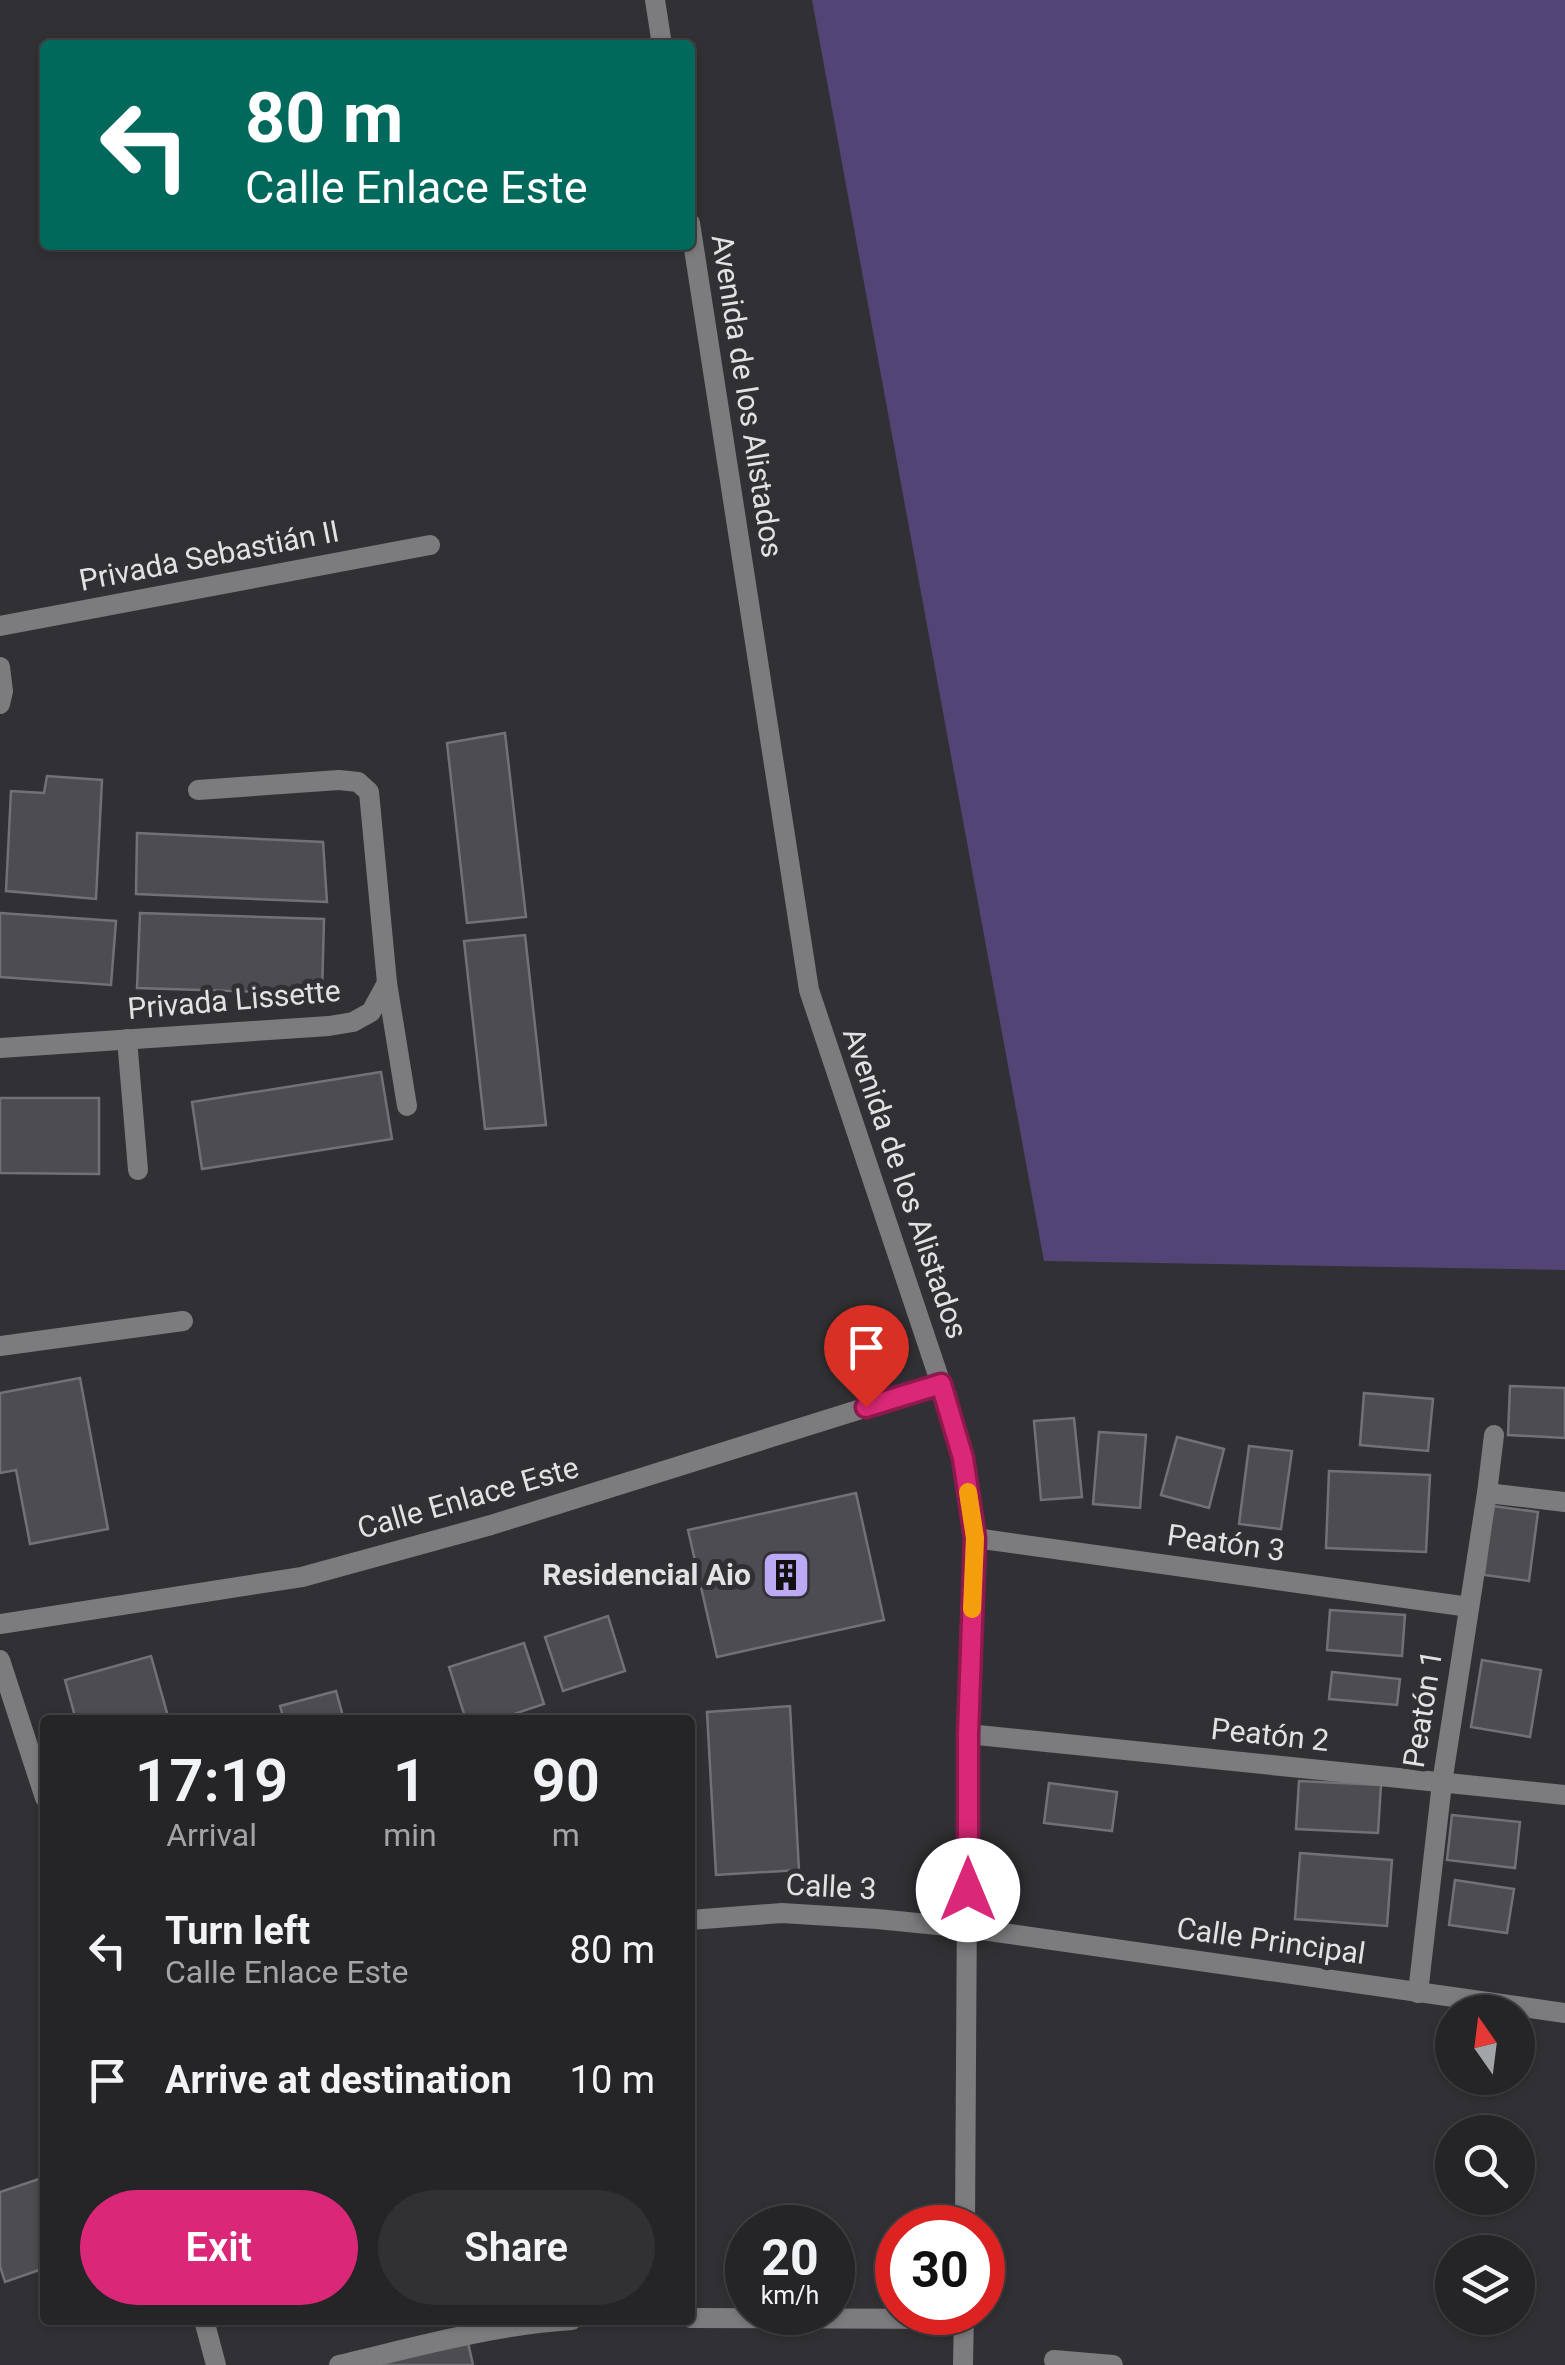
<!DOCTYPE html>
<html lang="en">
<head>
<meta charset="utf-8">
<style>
	:root { --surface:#252427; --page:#313033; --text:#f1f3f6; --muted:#a3a4a7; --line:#424144; --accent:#db2777 }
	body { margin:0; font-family:Roboto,sans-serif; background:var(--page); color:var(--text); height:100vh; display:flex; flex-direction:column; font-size:38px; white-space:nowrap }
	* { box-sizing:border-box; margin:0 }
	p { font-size:32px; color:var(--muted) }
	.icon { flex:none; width:55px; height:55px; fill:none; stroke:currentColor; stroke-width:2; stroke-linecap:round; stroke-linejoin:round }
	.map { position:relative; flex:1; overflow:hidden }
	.details { position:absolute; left:40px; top:1715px; width:655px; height:610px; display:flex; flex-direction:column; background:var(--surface); border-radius:10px; box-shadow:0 2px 8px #0004,0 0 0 2px var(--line) }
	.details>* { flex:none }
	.top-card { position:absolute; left:40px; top:40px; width:655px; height:210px; border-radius:10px; box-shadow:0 2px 8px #0004,0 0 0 2px var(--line); background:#00695c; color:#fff; overflow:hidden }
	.needle { width:65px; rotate:346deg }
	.buttons { position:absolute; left:1435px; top:1995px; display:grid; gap:20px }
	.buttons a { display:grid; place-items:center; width:100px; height:100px; border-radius:50%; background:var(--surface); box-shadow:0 2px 8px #0004,0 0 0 2px var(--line); font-size:50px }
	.speed { position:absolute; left:725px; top:2205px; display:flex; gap:20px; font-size:50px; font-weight:700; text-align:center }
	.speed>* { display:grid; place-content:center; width:130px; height:130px; border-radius:50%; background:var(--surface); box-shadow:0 2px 8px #0004,0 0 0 2px var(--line); line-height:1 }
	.speed small { font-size:25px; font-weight:400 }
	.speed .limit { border:15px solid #d22; background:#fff; color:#111 }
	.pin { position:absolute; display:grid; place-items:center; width:85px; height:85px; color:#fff; margin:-102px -42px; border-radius:50% 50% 50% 0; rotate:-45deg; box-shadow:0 0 10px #0007 }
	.pin .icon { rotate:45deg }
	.me { position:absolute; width:110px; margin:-55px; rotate:0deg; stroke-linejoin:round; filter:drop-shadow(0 0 8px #0008) }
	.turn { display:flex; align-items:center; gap:35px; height:210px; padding:0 40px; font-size:45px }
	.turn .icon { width:130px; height:130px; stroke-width:2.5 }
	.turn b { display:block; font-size:70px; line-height:85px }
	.eta { display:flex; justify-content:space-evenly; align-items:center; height:170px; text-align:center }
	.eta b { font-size:60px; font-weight:600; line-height:70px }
	.button { display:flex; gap:20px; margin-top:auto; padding:20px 40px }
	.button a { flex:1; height:115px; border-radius:60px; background:var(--accent); color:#fff; font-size:40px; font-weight:600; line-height:115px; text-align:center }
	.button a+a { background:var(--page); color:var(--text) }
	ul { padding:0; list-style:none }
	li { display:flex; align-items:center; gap:30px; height:130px; padding:0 40px }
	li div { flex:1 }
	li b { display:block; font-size:38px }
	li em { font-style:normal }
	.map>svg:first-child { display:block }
</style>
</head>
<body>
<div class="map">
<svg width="1565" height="2365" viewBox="0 0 1565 2365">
	<rect width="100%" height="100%" fill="#313034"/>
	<path fill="#524575" d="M812,0H1565V1270L1044,1261Z"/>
	<g fill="#4d4c50" stroke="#727176" stroke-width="2.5">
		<path d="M505,733L526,917L467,923L447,743Z"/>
		<path d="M47,776L102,780L96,899L6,891L11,791L44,793Z"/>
		<path d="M137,833L323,842L327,902L136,894Z"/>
		<path d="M0,913L116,921L111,985L0,977Z"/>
		<path d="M140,913L324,919L322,994L137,988Z"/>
		<path d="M525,935L546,1125L485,1129L464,941Z"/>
		<path d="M381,1072L392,1139L202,1169L192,1102Z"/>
		<path d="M0,1098H99V1174L0,1173Z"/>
		<path d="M80,1378L108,1529L30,1544L16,1470L0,1473V1393Z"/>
		<path d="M1510,1386L1565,1388V1438L1508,1435Z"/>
		<path d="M1364,1393L1433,1399L1428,1451L1360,1445Z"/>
		<path d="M1074,1418L1082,1497L1041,1500L1034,1421Z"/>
		<path d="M1099,1432L1146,1435L1140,1508L1093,1504Z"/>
		<path d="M1177,1437L1224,1449L1209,1508L1161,1495Z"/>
		<path d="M1249,1446L1292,1451L1281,1529L1239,1524Z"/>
		<path d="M1329,1471L1430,1475L1426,1552L1326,1548Z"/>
		<path d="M856,1493L884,1620L717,1657L688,1530Z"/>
		<path d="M1493,1506L1538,1512L1529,1581L1484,1575Z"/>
		<path d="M1330,1610L1405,1615L1402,1656L1327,1650Z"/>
		<path d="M608,1616L625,1671L563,1691L545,1637Z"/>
		<path d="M524,1643L544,1704L496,1720H466L449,1667Z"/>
		<path d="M151,1656L169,1720H76L65,1680Z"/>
		<path d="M1482,1660L1541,1670L1530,1737L1471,1727Z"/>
		<path d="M1332,1672L1400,1679L1397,1705L1329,1699Z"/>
		<path d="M336,1691L344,1720H284L280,1706Z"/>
		<path d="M790,1706L799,1870L716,1875L707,1712Z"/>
		<path d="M1299,1781L1381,1785L1378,1833L1296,1829Z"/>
		<path d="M1049,1783L1117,1792L1112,1831L1044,1823Z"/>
		<path d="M1452,1815L1520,1822L1515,1868L1447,1860Z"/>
		<path d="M1300,1853L1392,1860L1387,1926L1295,1919Z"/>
		<path d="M1455,1880L1514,1889L1507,1933L1449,1925Z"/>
		<path d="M45,2177V2268L5,2282L0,2266V2192Z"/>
		<path d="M467,2338L473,2365H348Z"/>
	</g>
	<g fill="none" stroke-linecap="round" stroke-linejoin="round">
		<g stroke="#7c7c7e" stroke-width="20">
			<path d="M0,626L430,545"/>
			<path d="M387,983L407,1106"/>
			<path d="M127,1039L138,1170"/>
			<path d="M0,1048L329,1026L353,1022L371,1012L387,983L369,792L358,782L339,780L198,790"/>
			<path d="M0,1346L183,1321"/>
			<path d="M1054,2360L1113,2365"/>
		</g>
		<g stroke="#7c7c7e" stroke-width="20">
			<path d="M655,0L662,45"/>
			<path d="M690,223L809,990L941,1384L963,1459L975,1538L968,1734L965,2228"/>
			<path d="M0,667L3,691L0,704"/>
			<path d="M1487,1493L1565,1502"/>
			<path d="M975,1538L1469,1607"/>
			<path d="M0,1624L302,1577L491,1525L941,1384"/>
			<path d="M0,1660L45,1798"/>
			<path d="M968,1734L1565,1795"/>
			<path d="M690,1920L782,1913L877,1919L968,1928L1565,2013"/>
			<path d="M1418,1993L1442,1783L1487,1493L1494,1435"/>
			<path d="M690,2318L964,2319"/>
			<path d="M204,2320L216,2365"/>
			<path d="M339,2365C416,2347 493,2325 572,2320"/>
			<path d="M963,2365L964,2312"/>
		</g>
	</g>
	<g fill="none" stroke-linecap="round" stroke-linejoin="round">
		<g stroke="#8e194d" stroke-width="25">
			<path id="route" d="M866,1407L941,1384L963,1458L975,1538L968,1734V1890"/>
		</g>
		<use href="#route" stroke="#db2777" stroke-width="18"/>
		<path stroke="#f59e0b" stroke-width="18" d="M968,1492L975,1538L972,1609"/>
	</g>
	<defs>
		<g id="building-square" transform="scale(2.5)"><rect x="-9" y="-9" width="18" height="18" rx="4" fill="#bcaaf5" stroke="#313034"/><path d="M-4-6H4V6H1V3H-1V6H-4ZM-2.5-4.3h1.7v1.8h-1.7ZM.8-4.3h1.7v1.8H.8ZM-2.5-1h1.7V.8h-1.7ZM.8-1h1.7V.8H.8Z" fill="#111"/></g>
	</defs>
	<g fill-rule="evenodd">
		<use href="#building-square" x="786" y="1575"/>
	</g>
	<g text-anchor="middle" stroke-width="10" stroke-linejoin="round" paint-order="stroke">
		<g font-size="30" fill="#e2e2e5" stroke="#313034">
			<text transform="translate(747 396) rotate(81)" y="10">Avenida de los Alistados</text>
			<text transform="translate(209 556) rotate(-11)" y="10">Privada Sebastián II</text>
			<text transform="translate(234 1000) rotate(-5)" y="10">Privada Lissette</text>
			<text transform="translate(905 1183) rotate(71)" y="10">Avenida de los Alistados</text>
			<text transform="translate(468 1498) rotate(-16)" y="10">Calle Enlace Este</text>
			<text transform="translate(1226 1543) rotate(8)" y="10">Peatón 3</text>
			<text transform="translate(1423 1709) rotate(-81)" y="10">Peatón 1</text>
			<text transform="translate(1270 1735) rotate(6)" y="10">Peatón 2</text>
			<text transform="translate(831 1887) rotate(3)" y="10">Calle 3</text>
			<text transform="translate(1271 1941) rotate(8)" y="10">Calle Principal</text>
		</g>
		<g font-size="30" font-weight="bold" fill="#e2e2e5" stroke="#313034" text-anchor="end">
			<text x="751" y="1585">Residencial Aio</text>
		</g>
	</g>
</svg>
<div class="buttons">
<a><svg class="needle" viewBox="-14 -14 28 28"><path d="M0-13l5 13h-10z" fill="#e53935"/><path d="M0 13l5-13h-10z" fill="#a3a4a7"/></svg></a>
<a><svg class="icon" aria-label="search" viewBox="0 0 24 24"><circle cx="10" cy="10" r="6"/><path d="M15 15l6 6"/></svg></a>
<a><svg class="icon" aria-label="layers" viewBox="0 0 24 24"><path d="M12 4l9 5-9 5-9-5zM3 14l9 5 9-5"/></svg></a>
</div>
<div class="speed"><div>20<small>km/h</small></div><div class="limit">30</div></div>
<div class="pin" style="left:866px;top:1407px;background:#d93025"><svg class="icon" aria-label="arrive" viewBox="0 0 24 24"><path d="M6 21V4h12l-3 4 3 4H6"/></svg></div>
<svg class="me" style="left:968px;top:1890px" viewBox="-20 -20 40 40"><circle r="19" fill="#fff"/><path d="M0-13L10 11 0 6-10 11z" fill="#db2777"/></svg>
<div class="top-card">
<div class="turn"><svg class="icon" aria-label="left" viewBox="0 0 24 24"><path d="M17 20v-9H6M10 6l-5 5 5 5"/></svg><div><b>80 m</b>Calle Enlace Este</div></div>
</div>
<section class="details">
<div class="eta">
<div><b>17:19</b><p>Arrival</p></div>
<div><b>1</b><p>min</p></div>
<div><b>90</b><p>m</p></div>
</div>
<ul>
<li><svg class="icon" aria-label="left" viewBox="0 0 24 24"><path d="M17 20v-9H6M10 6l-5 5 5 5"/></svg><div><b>Turn left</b><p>Calle Enlace Este</p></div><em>80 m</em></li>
<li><svg class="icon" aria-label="arrive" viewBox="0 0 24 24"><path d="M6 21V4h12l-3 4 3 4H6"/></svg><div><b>Arrive at destination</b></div><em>10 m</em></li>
</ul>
<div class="button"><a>Exit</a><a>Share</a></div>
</section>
</div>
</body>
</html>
